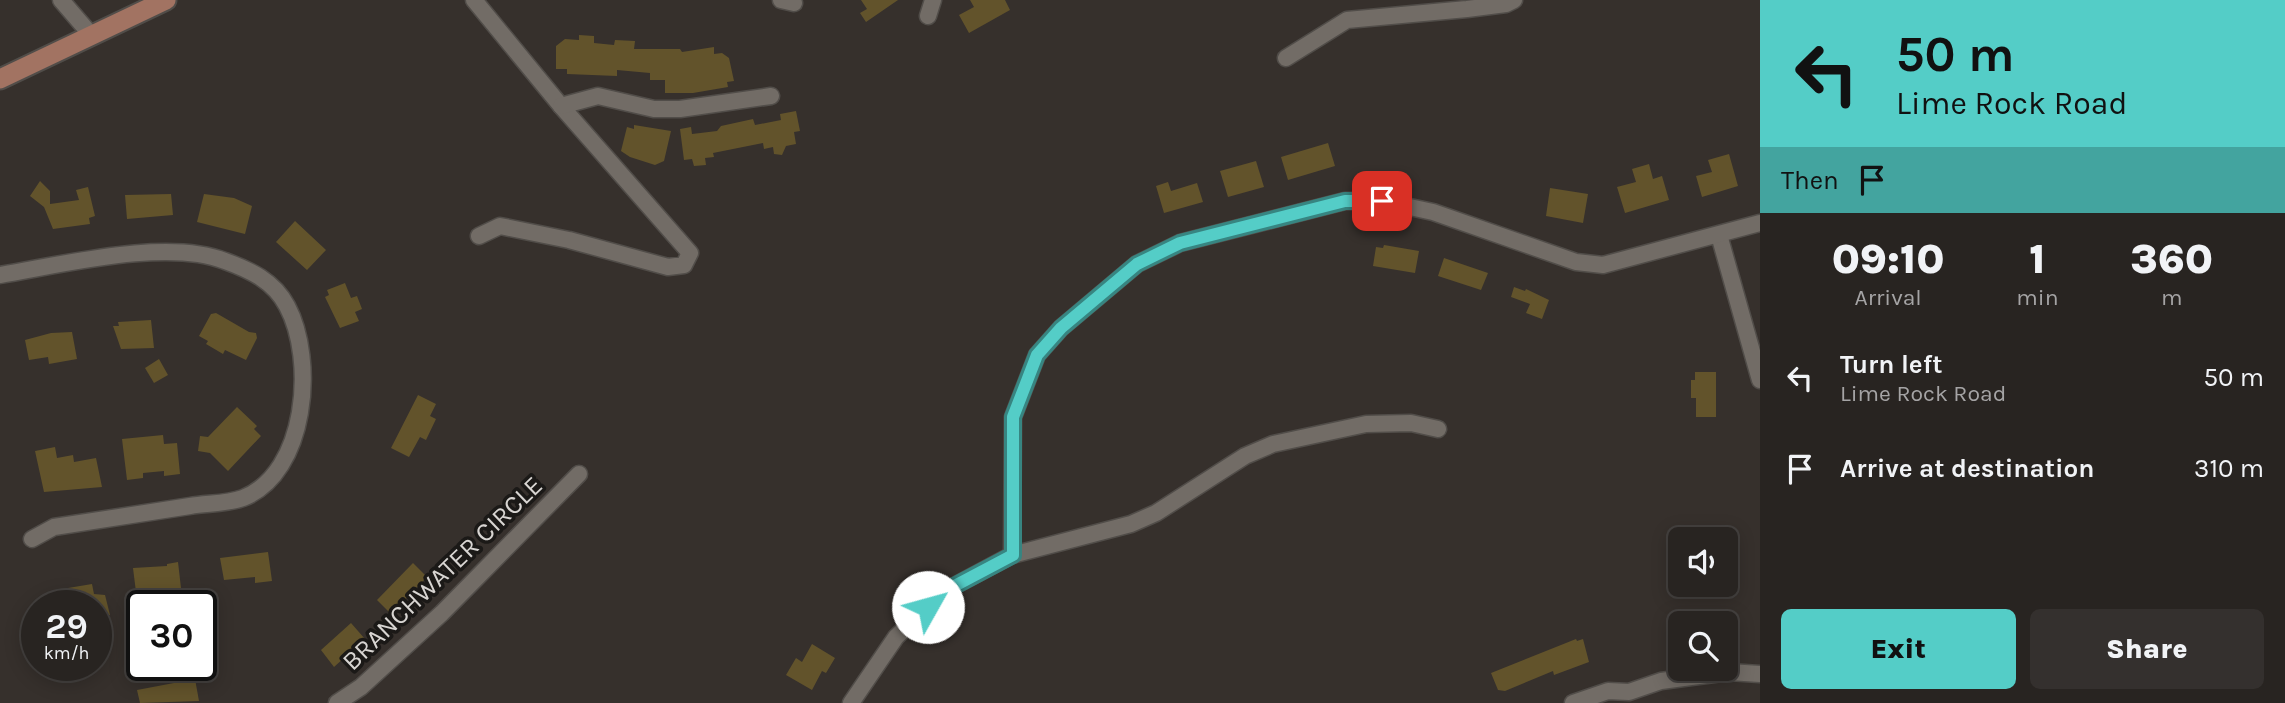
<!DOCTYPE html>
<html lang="en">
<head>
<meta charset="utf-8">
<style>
	:root { --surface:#282421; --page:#34302e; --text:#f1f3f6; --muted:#a5a4a5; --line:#44413f; --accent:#54cdc7 }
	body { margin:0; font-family:Karla,sans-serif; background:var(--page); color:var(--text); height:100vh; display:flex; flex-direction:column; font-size:26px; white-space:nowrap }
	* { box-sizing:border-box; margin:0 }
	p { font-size:23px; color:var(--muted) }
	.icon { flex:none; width:38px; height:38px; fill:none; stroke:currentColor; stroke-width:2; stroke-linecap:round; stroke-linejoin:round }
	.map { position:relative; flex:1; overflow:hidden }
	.details { display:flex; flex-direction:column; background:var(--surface); width:525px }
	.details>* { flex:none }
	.guide { background:#54cdc7; color:#111; overflow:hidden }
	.tools { position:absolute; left:1668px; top:527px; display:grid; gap:14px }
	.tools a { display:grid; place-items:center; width:70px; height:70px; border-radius:10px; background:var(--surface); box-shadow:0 4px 18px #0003,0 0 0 2px var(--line); font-size:35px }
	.speed { position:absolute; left:21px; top:590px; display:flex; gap:14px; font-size:35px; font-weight:700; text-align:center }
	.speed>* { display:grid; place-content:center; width:91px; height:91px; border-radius:50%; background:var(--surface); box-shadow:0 4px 18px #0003,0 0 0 2px var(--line); line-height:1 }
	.speed small { font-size:18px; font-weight:400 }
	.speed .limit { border:4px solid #111; border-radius:10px; background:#fff; color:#111 }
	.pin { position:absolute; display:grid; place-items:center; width:60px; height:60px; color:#fff; margin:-30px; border-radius:14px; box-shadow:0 4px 10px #0006 }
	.me { position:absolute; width:77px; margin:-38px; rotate:52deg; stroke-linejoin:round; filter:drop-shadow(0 0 5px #0008) }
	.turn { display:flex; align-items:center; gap:24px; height:147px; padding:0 21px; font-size:32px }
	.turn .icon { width:91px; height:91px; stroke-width:2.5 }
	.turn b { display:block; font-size:49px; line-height:60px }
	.then { display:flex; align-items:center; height:66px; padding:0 21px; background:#0003; gap:14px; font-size:26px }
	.eta { display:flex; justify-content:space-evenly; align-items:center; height:119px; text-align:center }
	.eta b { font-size:42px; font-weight:800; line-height:49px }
	.primary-button { display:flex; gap:14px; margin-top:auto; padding:14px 21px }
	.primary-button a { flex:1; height:80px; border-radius:10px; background:var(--accent); color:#111; font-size:28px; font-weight:800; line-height:80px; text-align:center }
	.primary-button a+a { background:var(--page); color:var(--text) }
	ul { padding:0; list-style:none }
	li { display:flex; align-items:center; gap:21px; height:91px; padding:0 21px }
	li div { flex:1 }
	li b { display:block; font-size:26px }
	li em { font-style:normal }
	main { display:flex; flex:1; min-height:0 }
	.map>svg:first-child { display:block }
</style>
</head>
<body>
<main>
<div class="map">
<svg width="1760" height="703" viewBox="0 0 1760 703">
	<rect width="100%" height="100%" fill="#36302c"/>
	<g fill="#62532b">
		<path d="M861,0H898L866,22L860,13L867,9Z"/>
		<path d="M970,0H1005L1010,10L969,33L959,15L974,7Z"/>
		<path d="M579,35L594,36V43L614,45L615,40L635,41L634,49H680L682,52L714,47V54L722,53L729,58L734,81L727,82L728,87L693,93H665V80H650V73L617,70V76L567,74V69H556V46L565,39L579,40Z"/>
		<path d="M796,111L800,131L794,132L796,144L786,146L782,155L774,154L773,147L764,149L763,143L713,153L714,157L705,158L706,165L694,166L692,159L684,160L680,129L691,127L692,134L717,131L721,126L753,119L755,125L781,120L780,114Z"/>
		<path d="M634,125L671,131L664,161L655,165L630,157L621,151L627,127L634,129Z"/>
		<path d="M1328,143L1335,166L1288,180L1281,157Z"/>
		<path d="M1729,154L1738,186L1702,197L1696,176L1712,172L1708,160Z"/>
		<path d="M1256,161L1264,187L1228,197L1220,171Z"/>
		<path d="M1649,164L1653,179L1662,176L1669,200L1625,213L1617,187L1636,182L1632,169Z"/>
		<path d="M40,181L50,191V204L79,200L76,190L88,187L95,216L89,218L90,224L53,229L44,207L30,196Z"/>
		<path d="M1168,182L1171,191L1197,183L1203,202L1164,213L1156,186Z"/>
		<path d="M1550,188L1588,194L1583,223L1546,216Z"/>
		<path d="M171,194L173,215L127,219L125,195Z"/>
		<path d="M204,194L234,198L252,206L245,234L197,222Z"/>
		<path d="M295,221L326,250L307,270L276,242Z"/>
		<path d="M1384,245L1419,251L1415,273L1373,266L1376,247L1383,248Z"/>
		<path d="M1444,258L1488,273L1481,290L1438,276Z"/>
		<path d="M345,283L351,298L357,296L362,309L355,312L359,321L340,328L325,297L329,295L327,290Z"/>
		<path d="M1514,287L1525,291L1526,289L1549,300L1542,319L1526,313L1530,304L1511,297Z"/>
		<path d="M216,313L249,332L256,333L257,338L246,360L225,350L223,354L206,344L208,341L199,336L211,314Z"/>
		<path d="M151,320L154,348L121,349L113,326H119L118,322Z"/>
		<path d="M72,332L77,359L49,364L48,357L29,360L25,340L51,333Z"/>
		<path d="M159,359L168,375L154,383L145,368Z"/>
		<path d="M1695,372H1716V417H1696V398H1691V380H1695Z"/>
		<path d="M418,395L436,404L430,416L436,419L426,440L420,437L409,457L391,448Z"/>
		<path d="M237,407L257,426L254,429L261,436L228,471L210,453L198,451L200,436L208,437Z"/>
		<path d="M163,435L164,444L177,443L180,474L164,476V471L143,473V478L127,480L122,439Z"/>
		<path d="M55,447L57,458L73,455L74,462L96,458L102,487L44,492L35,451Z"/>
		<path d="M268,552L272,581L255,583V577L224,580L220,558Z"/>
		<path d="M178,562L181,588L136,592L133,568L167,566V564Z"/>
		<path d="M413,563L427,577L391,614L377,600Z"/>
		<path d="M92,584L94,594L105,595L110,615L96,618V606H57L56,590Z"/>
		<path d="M351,623L365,639L334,667L321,650Z"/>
		<path d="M1576,639L1577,641L1583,639L1589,662L1554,675L1553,671L1505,691L1498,690L1491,673Z"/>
		<path d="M812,644L835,658L826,673L822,671L812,690L786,675L796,658L802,662Z"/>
		<path d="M195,679L199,701L140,703L137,690Z"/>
	</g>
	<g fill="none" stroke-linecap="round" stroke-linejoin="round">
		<g stroke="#514d49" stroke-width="19">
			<g id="minor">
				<path d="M61,0L92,36"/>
				<path d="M474,0L561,106L690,253L684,265L668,267L569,240L500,226L479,236"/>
				<path d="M781,0L794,3"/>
				<path d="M928,16L933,0"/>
				<path d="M1286,58L1347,20L1467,9L1506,4L1514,0"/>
				<path d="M561,106L598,96L654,109H680L771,96"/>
				<path d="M1719,235L1760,380"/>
				<path d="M0,275C61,265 167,238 225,261C250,270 274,281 287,306C316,360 307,473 243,498C227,504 207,503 190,506C145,513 100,520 54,527L32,539"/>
				<path d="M1012,555L1013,417L1037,355L1061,328L1137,264L1180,243L1345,201H1382L1433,212L1576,262L1603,265L1760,223"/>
				<path d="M337,703L361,687L442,613L579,474"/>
				<path d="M851,703L896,637L943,592L1012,555L1131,524L1156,513L1245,456L1273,444L1366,424L1411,423L1438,429"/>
				<path d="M1573,703L1608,691L1629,692L1661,681L1729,672L1760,674"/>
			</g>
		</g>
		<g stroke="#514d49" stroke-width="23">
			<path id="major" d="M0,79L166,0"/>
		</g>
		<use href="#minor" stroke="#726c66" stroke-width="16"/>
		<use href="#major" stroke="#a27362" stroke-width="19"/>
	</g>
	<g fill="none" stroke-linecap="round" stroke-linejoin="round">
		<g stroke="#378581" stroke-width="18">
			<path id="route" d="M928,607L943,592L1013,555V417L1037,355L1061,328L1137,264L1180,243L1345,201H1382"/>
		</g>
		<use href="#route" stroke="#54cdc7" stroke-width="12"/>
	</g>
	<g text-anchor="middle" stroke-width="7" stroke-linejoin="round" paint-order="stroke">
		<g font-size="26" fill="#d8d5d2" stroke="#1b1917">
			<text transform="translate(442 573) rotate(-44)" y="9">BRANCHWATER CIRCLE</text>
		</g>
	</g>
</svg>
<div class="tools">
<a><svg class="icon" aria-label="sound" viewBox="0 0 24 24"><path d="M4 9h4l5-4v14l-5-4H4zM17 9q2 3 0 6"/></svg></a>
<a><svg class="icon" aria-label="search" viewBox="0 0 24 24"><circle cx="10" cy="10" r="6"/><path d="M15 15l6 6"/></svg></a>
</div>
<div class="speed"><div>29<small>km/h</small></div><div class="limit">30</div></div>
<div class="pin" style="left:1382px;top:201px;background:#d93025"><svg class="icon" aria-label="arrive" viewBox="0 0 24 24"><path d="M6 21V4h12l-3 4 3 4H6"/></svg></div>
<svg class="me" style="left:928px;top:607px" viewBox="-20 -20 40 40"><circle r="19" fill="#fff"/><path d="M0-13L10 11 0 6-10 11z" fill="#54cdc7"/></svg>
</div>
<section class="details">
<div class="guide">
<div class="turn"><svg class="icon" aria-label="left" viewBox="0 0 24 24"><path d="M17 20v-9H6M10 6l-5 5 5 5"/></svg><div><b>50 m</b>Lime Rock Road</div></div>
<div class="then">Then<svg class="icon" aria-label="arrive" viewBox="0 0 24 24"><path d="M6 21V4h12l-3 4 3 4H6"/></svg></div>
</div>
<div class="eta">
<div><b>09:10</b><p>Arrival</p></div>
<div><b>1</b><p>min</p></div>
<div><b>360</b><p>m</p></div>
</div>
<ul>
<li><svg class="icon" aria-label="left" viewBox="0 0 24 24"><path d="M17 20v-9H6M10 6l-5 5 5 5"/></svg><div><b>Turn left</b><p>Lime Rock Road</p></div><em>50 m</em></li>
<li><svg class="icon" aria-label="arrive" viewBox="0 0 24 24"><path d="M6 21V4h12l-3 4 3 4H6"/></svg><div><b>Arrive at destination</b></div><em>310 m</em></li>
</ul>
<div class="primary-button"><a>Exit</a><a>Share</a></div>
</section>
</main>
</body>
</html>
